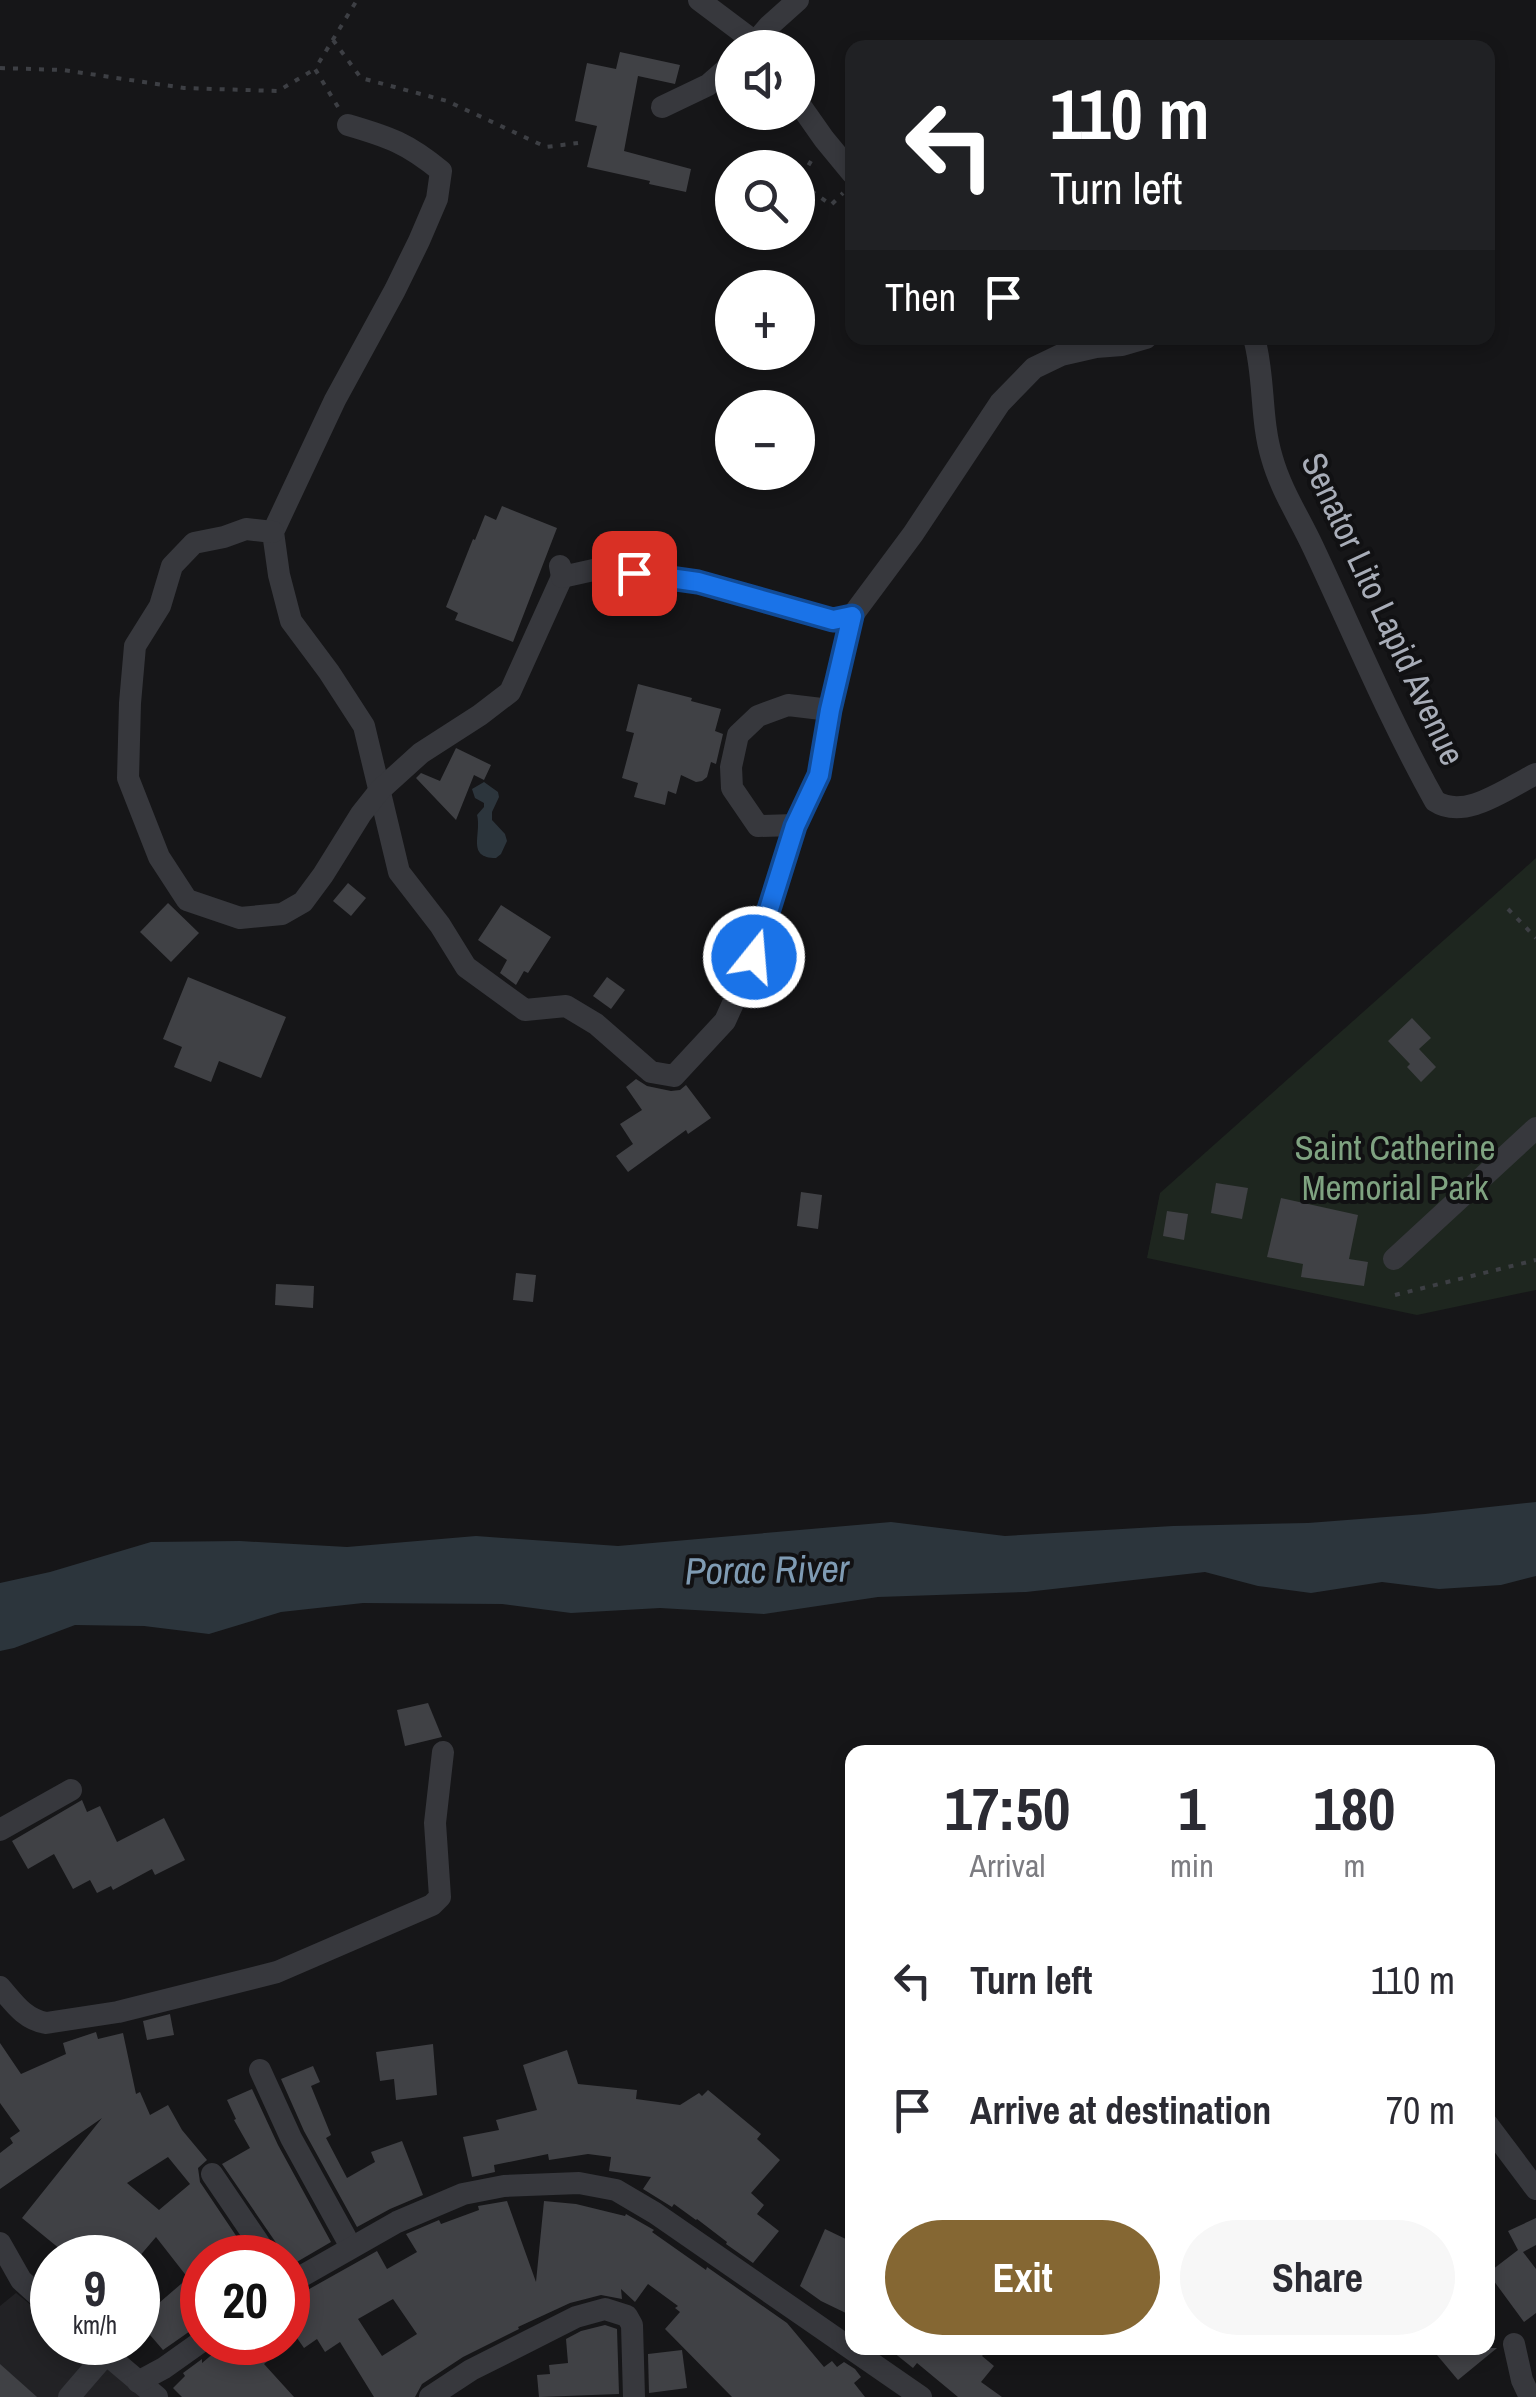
<!DOCTYPE html>
<html lang="en">
<head>
<meta charset="utf-8">
<style>
	:root { --surface:#fff; --page:#f7f7f7; --text:#2b2b33; --muted:#7c7c81; --accent:#856733 }
	body { margin:0; font-family:"Archivo Narrow",sans-serif; background:var(--page); color:var(--text); height:100vh; display:flex; flex-direction:column; font-size:38px; white-space:nowrap }
	* { box-sizing:border-box; margin:0 }
	p { font-size:32px; color:var(--muted) }
	.icon { flex:none; width:55px; height:55px; fill:none; stroke:currentColor; stroke-width:2; stroke-linecap:round; stroke-linejoin:round }
	.map { position:relative; flex:1; overflow:hidden }
	.sheet { position:absolute; left:845px; top:1745px; width:650px; height:610px; display:flex; flex-direction:column; background:var(--surface); border-radius:20px; box-shadow:0 5px 15px #0003 }
	.sheet>* { flex:none }
	.guide { position:absolute; left:845px; top:40px; width:650px; height:305px; border-radius:20px; box-shadow:0 5px 15px #0003; background:#202124; color:#fff; overflow:hidden }
	.tools { position:absolute; left:715px; top:30px; display:grid; gap:20px }
	.tools a { display:grid; place-items:center; width:100px; height:100px; border-radius:50%; background:var(--surface); box-shadow:0 5px 15px #0003; font-size:50px }
	.speed { position:absolute; left:30px; top:2235px; display:flex; gap:20px; font-size:50px; font-weight:700; text-align:center }
	.speed>* { display:grid; place-content:center; width:130px; height:130px; border-radius:50%; background:var(--surface); box-shadow:0 5px 15px #0003; line-height:1 }
	.speed small { font-size:25px; font-weight:400 }
	.speed .limit { border:15px solid #d22; background:#fff; color:#111 }
	.pin { position:absolute; display:grid; place-items:center; width:85px; height:85px; color:#fff; margin:-42px; border-radius:20px; box-shadow:0 5px 15px #0006 }
	.me { position:absolute; width:110px; margin:-55px; rotate:17deg; stroke-linejoin:round; filter:drop-shadow(0 0 8px #0008) }
	.turn { display:flex; align-items:center; gap:35px; height:210px; padding:0 40px; font-size:45px }
	.turn .icon { width:130px; height:130px; stroke-width:2.5 }
	.turn b { display:block; font-size:70px; line-height:85px }
	.then { display:flex; align-items:center; height:95px; padding:0 40px; background:#0003; gap:20px; font-size:38px }
	.eta { display:flex; justify-content:space-evenly; align-items:center; height:170px; text-align:center }
	.eta b { font-size:60px; font-weight:700; line-height:70px }
	.primary-button { display:flex; gap:20px; margin-top:auto; padding:20px 40px }
	.primary-button a { flex:1; height:115px; border-radius:60px; background:var(--accent); color:#fff; font-size:40px; font-weight:700; line-height:115px; text-align:center }
	.primary-button a+a { background:var(--page); color:var(--text) }
	ul { padding:0; list-style:none }
	li { display:flex; align-items:center; gap:30px; height:130px; padding:0 40px }
	li div { flex:1 }
	li b { display:block; font-size:38px }
	li em { font-style:normal }
	.map>svg:first-child { display:block }
</style>
</head>
<body>
<div class="map">
<svg width="1536" height="2397" viewBox="0 0 1536 2397">
	<rect width="100%" height="100%" fill="#161618"/>
	<path fill="#222225" d="M16,2293L52,2322V2342L77,2343L145,2397H0V2306Z"/>
	<path fill="#1e261f" d="M1536,858V1290L1417,1315L1147,1258L1160,1193Z"/>
	<g fill="#2c353c">
		<path d="M484,782L498,792L499,797L492,812V820L505,834L507,841L501,854L496,858C466,858 482,834 477,815L484,807V803L475,798L472,789Z"/>
		<path d="M1536,1502V1576L1501,1585L1439,1589L1382,1582L1311,1593L1258,1586L1205,1572L1026,1592L878,1597L764,1614L660,1608L571,1613L502,1604L363,1603L281,1612L209,1634L144,1626L75,1625L14,1648L0,1651V1583L50,1572L151,1542L240,1541L347,1547L476,1536L618,1546L891,1522L1005,1536L1173,1526L1308,1523L1425,1514Z"/>
	</g>
	<g fill="#404145" fill-rule="evenodd">
		<path d="M620,52L680,65L675,84L638,76L624,151L691,169L686,192L649,184L650,181L587,167L597,126L575,121L587,63L616,69Z"/>
		<path d="M502,506L557,528L513,642L455,620L458,613L446,607L473,539L475,540L485,515L496,520Z"/>
		<path d="M638,684L692,698L691,701L721,709L715,731L723,734L716,764L711,762L707,777L702,781L696,782L681,775L676,794L668,791L665,805L634,797L638,783L622,778L634,733L626,731Z"/>
		<path d="M456,748L491,765L484,780L474,775L456,820L416,778L421,773L440,781Z"/>
		<path d="M348,883L366,898L351,916L333,901Z"/>
		<path d="M168,903L199,933L171,962L140,932Z"/>
		<path d="M501,905L551,937L528,973L524,971L516,985L500,973L507,960L478,940Z"/>
		<path d="M188,977L286,1017L261,1078L219,1061L211,1082L174,1067L182,1047L163,1039Z"/>
		<path d="M607,977L625,990L611,1009L593,996Z"/>
		<path d="M1412,1018L1431,1038L1419,1049L1436,1067L1421,1082L1407,1067L1410,1064L1388,1041Z"/>
		<path d="M636,1079L647,1086L671,1091L680,1090L686,1085L711,1118L688,1134L686,1130L628,1172L616,1156L633,1144L620,1124L642,1110L626,1087Z"/>
		<path d="M1216,1183L1248,1188L1242,1219L1211,1213Z"/>
		<path d="M801,1192L822,1195L818,1229L797,1226Z"/>
		<path d="M1281,1198L1358,1215L1349,1259L1368,1262L1364,1286L1301,1277L1303,1264L1267,1257Z"/>
		<path d="M1167,1211L1188,1214L1184,1240L1163,1236Z"/>
		<path d="M516,1273L536,1275L533,1302L513,1300Z"/>
		<path d="M276,1284L314,1286L313,1308L275,1305Z"/>
		<path d="M428,1703L442,1737L405,1746L397,1710Z"/>
		<path d="M82,1800L87,1812L100,1806L117,1842L164,1818L185,1860L155,1875L152,1869L113,1890L111,1886L97,1893L90,1880L73,1889L54,1854L28,1869L12,1841Z"/>
		<path d="M170,2014L174,2035L147,2040L143,2021Z"/>
		<path d="M96,2032L98,2039L123,2033L136,2094L140,2092L150,2115L168,2105L182,2130L207,2160L198,2168L200,2182L251,2258H202V2326L193,2329L163,2350L138,2321L188,2278L156,2237L138,2258H71L22,2218L102,2118L0,2189V2153L13,2143L10,2138L20,2131L0,2103V2043L21,2074L66,2054L63,2043ZM168,2157L190,2184L159,2210L127,2183Z"/>
		<path d="M433,2044L437,2095L396,2100L394,2079L380,2081L376,2052Z"/>
		<path d="M567,2050L578,2084L637,2090L636,2099L680,2105L699,2093L702,2096L708,2090L761,2134L757,2139L780,2160L751,2193L764,2205L757,2214L779,2231L753,2263L726,2244L727,2242L697,2219L696,2220L674,2204L672,2207L643,2189L651,2177L609,2171L611,2157L588,2154L549,2160L548,2154L494,2165L495,2172L472,2177L463,2137L499,2130L496,2120L537,2110L523,2065Z"/>
		<path d="M313,2066L320,2082L311,2086L331,2135L326,2138L347,2178L375,2162L371,2152L402,2141L423,2195L390,2209L357,2227L304,2131L281,2079Z"/>
		<path d="M252,2089L278,2145L331,2242L295,2263L291,2258H284L281,2250L222,2164L250,2148L234,2120L236,2119L227,2100Z"/>
		<path d="M507,2201L536,2282L544,2201L576,2204L625,2216L626,2214L654,2230L652,2232L706,2270L707,2267L787,2323L824,2367L832,2361L837,2367L844,2362L855,2369L861,2377L854,2383L865,2397H732L665,2329L680,2312L675,2308L678,2306L648,2284L635,2302L621,2289L622,2299L601,2295L570,2303L518,2327L519,2329L463,2357L422,2384L415,2397H374L340,2342L325,2352L317,2339L304,2348L297,2338L264,2364L294,2397H182L173,2388L185,2376L183,2373L202,2359V2363L227,2342H288V2299L295,2297L377,2251L387,2269L417,2252L406,2234L439,2220L441,2224L479,2210L478,2206ZM393,2299L417,2334L382,2356L358,2319Z"/>
		<path d="M1536,2218V2245L1523,2252L1536,2269V2313L1524,2322L1488,2273L1518,2250L1508,2231Z"/>
		<path d="M825,2229L852,2242V2316L821,2301L800,2286Z"/>
		<path d="M605,2325L617,2329L619,2394L539,2397L537,2375L550,2374L549,2365L568,2363L566,2339L581,2331Z"/>
		<path d="M888,2348H989L982,2356L994,2366L981,2382L1002,2397H958L917,2363L913,2368Z"/>
		<path d="M1445,2348H1497L1458,2380L1437,2355Z"/>
		<path d="M682,2350L687,2388L649,2393L648,2354Z"/>
		<path d="M0,2364L37,2397H0Z"/>
	</g>
	<g fill="none" stroke-linecap="round" stroke-linejoin="round">
		<g stroke="#3d3f44" stroke-width="4" stroke-dasharray="5 8" stroke-linecap="butt">
			<path d="M333,40L361,78L447,101L546,147L578,143"/>
			<path d="M0,68L63,70L184,88L278,91L315,69"/>
			<path d="M338,107L315,69L357,0"/>
			<path d="M811,161L799,182L831,205L843,193"/>
			<path d="M1508,909L1536,938"/>
			<path d="M1395,1295L1536,1260"/>
		</g>
		<g stroke="#37383d" stroke-width="22">
			<path d="M699,0L755,42L759,48"/>
			<path d="M750,48L769,26L798,0"/>
			<path d="M798,102L824,139L852,173"/>
			<path d="M662,107L708,85L732,64"/>
			<path d="M348,125C389,137 407,143 441,171L437,199L419,241L395,290L335,400L273,532L279,575L291,621L329,672L364,726L399,872L440,925L466,967L525,1010L566,1006L596,1024L651,1072L674,1076L725,1021L754,957L795,825L819,775L830,710L852,616L913,534L1000,403L1034,368L1061,355L1096,347L1122,345L1146,338"/>
			<path d="M1254,338C1265,376 1260,419 1272,458C1281,490 1299,517 1313,547C1353,632 1389,719 1435,801C1465,821 1507,788 1536,774"/>
			<path d="M273,532L246,529L224,537L194,543L172,566L160,606L135,646L130,703L128,778L159,857L187,900L240,918L282,914L303,902L323,875L361,814L380,790L421,753L480,715L510,692L562,577"/>
			<path d="M560,566L562,577L598,569L698,582L833,620L852,616"/>
			<path d="M795,825L758,826L732,788L731,767L738,735L758,716L788,705L830,710"/>
			<path d="M1394,1259L1536,1128"/>
			<path d="M0,1830L71,1790"/>
			<path d="M0,1987C14,2003 24,2019 46,2023L118,2012L277,1972L432,1905L440,1897L435,1823L443,1752"/>
			<path d="M260,2070L291,2138L351,2247"/>
			<path d="M1488,2125L1536,2189"/>
			<path d="M212,2174L269,2258"/>
			<path d="M0,2243L21,2280L52,2308"/>
			<path d="M288,2284L397,2222L463,2194L504,2186L579,2183L616,2190L655,2213L921,2397"/>
			<path d="M92,2342L157,2397"/>
			<path d="M1514,2344L1522,2380L1530,2397"/>
			<path d="M138,2382L164,2368L202,2341"/>
			<path d="M69,2397L106,2354"/>
			<path d="M430,2397L471,2370L576,2317L605,2309L627,2316L632,2325L634,2397"/>
		</g>
	</g>
	<g fill="none" stroke-linecap="round" stroke-linejoin="round">
		<g stroke="#114b97" stroke-width="25">
			<path id="route" d="M634,573L698,582L833,620L852,616L830,710L819,775L795,826L754,957"/>
		</g>
		<use href="#route" stroke="#1a73e8" stroke-width="18"/>
	</g>
	<g text-anchor="middle" stroke-width="8" stroke-linejoin="round" paint-order="stroke">
		<g font-size="35" fill="#a8adb8" stroke="#111113">
			<text transform="translate(1383 609) rotate(65)" y="12">Senator Lito Lapid Avenue</text>
		</g>
		<g font-size="35" fill="#7fa381" stroke="#111113">
			<text x="1395" y="1160">Saint Catherine<tspan x="1395" dy="40">Memorial Park</tspan></text>
		</g>
		<g font-size="38" font-style="italic" fill="#7f9bb3" stroke="#111113">
			<text transform="translate(767 1570) rotate(-1)" y="13">Porac River</text>
		</g>
	</g>
</svg>
<div class="tools">
<a><svg class="icon" aria-label="sound" viewBox="0 0 24 24"><path d="M4 9h4l5-4v14l-5-4H4zM17 9q2 3 0 6"/></svg></a>
<a><svg class="icon" aria-label="search" viewBox="0 0 24 24"><circle cx="10" cy="10" r="6"/><path d="M15 15l6 6"/></svg></a>
<a>+</a>
<a>−</a>
</div>
<div class="speed"><div>9<small>km/h</small></div><div class="limit">20</div></div>
<div class="pin" style="left:634px;top:573px;background:#d93025"><svg class="icon" aria-label="arrive" viewBox="0 0 24 24"><path d="M6 21V4h12l-3 4 3 4H6"/></svg></div>
<svg class="me" style="left:754px;top:957px" viewBox="-20 -20 40 40"><circle r="17" fill="#1a73e8" stroke="#fff" stroke-width="3"/><path d="M0-11L8 9 0 5-8 9z" fill="#fff"/></svg>
<div class="guide">
<div class="turn"><svg class="icon" aria-label="left" viewBox="0 0 24 24"><path d="M17 20v-9H6M10 6l-5 5 5 5"/></svg><div><b>110 m</b>Turn left</div></div>
<div class="then">Then<svg class="icon" aria-label="arrive" viewBox="0 0 24 24"><path d="M6 21V4h12l-3 4 3 4H6"/></svg></div>
</div>
<section class="sheet">
<div class="eta">
<div><b>17:50</b><p>Arrival</p></div>
<div><b>1</b><p>min</p></div>
<div><b>180</b><p>m</p></div>
</div>
<ul>
<li><svg class="icon" aria-label="left" viewBox="0 0 24 24"><path d="M17 20v-9H6M10 6l-5 5 5 5"/></svg><div><b>Turn left</b></div><em>110 m</em></li>
<li><svg class="icon" aria-label="arrive" viewBox="0 0 24 24"><path d="M6 21V4h12l-3 4 3 4H6"/></svg><div><b>Arrive at destination</b></div><em>70 m</em></li>
</ul>
<div class="primary-button"><a>Exit</a><a>Share</a></div>
</section>
</div>
</body>
</html>
